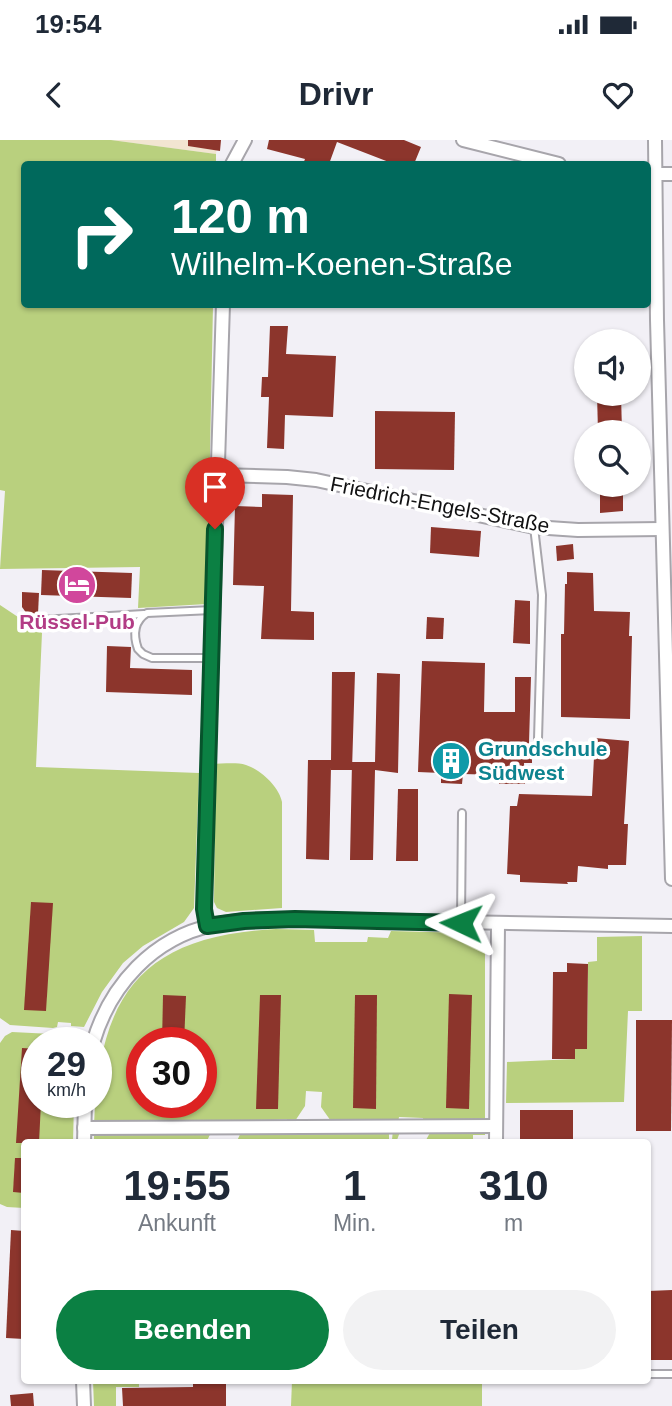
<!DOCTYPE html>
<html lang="de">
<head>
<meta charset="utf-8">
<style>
	:root { --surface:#fff; --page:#f2f2f3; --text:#1f2937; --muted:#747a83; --accent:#0b8043 }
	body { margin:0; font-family:Helvetica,sans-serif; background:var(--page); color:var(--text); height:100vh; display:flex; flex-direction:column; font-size:26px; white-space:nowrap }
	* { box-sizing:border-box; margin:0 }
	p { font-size:23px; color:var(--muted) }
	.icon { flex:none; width:38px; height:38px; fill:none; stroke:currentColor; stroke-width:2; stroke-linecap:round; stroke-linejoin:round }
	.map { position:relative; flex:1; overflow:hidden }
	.side { position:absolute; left:21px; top:999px; width:630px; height:245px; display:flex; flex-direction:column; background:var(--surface); border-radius:7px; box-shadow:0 2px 5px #0004 }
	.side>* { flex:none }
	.top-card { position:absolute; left:21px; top:21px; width:630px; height:147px; border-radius:7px; box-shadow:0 2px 5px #0004; background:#00695c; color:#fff; overflow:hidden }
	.fabs { position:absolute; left:574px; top:189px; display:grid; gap:14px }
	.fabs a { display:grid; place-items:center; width:77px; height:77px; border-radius:50%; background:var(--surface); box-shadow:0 2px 5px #0004; font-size:35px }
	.speed { position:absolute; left:21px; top:887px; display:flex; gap:14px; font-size:35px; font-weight:700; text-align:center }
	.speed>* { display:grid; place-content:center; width:91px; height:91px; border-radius:50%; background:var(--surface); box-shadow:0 2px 5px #0004; line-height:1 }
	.speed small { font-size:18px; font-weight:400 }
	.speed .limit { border:10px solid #d22; background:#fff; color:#111 }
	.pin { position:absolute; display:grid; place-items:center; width:60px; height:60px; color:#fff; margin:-72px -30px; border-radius:50% 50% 50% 0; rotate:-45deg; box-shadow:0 0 7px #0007 }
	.pin .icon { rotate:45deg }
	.me { position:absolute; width:77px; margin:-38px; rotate:272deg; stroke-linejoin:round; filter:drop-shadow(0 0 5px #0008) }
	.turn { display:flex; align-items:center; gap:24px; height:147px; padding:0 35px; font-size:32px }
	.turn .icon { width:91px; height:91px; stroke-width:2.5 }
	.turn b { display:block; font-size:49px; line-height:60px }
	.eta { display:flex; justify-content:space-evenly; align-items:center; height:119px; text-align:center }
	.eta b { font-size:42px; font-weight:700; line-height:49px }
	.button { display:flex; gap:14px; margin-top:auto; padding:14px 35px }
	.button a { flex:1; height:80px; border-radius:42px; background:var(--accent); color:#fff; font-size:28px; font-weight:700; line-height:80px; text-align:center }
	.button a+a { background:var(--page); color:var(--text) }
	.status { display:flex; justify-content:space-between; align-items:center; height:49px; padding:0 35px; background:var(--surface); direction:ltr }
	.status svg { height:19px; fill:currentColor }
	header { display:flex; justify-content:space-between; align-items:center; height:91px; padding:0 35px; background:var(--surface); font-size:32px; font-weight:700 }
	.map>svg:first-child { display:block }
</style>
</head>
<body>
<div class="status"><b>19:54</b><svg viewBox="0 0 49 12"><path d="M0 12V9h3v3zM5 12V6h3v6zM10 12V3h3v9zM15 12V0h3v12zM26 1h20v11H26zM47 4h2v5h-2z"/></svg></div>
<header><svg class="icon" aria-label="back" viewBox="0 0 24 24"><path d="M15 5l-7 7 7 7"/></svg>Drivr<svg class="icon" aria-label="heart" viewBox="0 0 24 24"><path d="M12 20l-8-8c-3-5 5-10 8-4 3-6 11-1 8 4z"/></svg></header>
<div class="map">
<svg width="672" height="1266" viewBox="0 0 672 1266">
	<rect width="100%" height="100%" fill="#f2f0f6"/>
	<path fill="#f2e5d1" d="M111,0H218L216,14Z"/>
	<g fill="#b9d07e" fill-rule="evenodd">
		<path d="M0,0H111L216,14V24H24V164L213,165L207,464L138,468L140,427L0,429L5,351L0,350Z"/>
		<path d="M0,465L42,493L36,627L199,633L194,768L184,782L143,806L123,823L102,852L84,887L71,886V883L58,882L57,887L53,888L10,885L0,878Z"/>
		<path d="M211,624C222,624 236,622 246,625C261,630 279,647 282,662V768L226,772L217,768L214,762L215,675H210Z"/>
		<path d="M276,789L314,790L315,802H367L368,797L388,798L391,791L468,793C478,795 483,800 485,810V982L424,983L423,978L399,977L398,983L333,984L321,967L322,952L306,951L305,966L293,984H287V979L274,980L273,984H188L187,980H174V984L94,985C99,856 140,796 276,789ZM142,903H201V962H142Z"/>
		<path d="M642,796V871H628L624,962L506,963L507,922L575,919V909H587L588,822L597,821V797Z"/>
		<path d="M12,892L52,894L53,898L63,899L62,903H37V962L74,963L73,1003H24V1068L7,1067L0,1064V903L5,896Z"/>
		<path d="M389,989V1000H392L393,989H401L397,1000H426L432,989H485V995H473V1003H94V991L212,990L207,1001H237L242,990Z"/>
		<path d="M93,1241H139V1247H116V1266H94Z"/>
		<path d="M292,1241H482V1266H291Z"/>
	</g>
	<g fill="#8c352c">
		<path d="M188,0H221L220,11L188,6Z"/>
		<path d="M269,0H404L421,7L414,24H394L337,2L329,24H303L305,19L267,9Z"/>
		<path d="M270,186H288L286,214L336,216L333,277L285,275L284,309L267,308L269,257H261L262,237H268Z"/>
		<path d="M597,254H621L622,292H598Z"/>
		<path d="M375,271L455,272L454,330L375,329Z"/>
		<path d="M600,345H623V371L600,373Z"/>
		<path d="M262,354L293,355L291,471L314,472V500L261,499L264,446L233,445L235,366L262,367Z"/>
		<path d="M431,387L481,391L479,417L430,413Z"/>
		<path d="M573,404L574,419L557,421L556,406Z"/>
		<path d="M42,430L132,433L131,458L41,455Z"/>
		<path d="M567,432L593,433L594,471L630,472L629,496H632L630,579L561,577V494H564L565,444H567Z"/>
		<path d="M22,452L39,453L38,474H27L22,467Z"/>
		<path d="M515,460L530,461V504L513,503Z"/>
		<path d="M427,477L444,478L443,499H426Z"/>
		<path d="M107,506L131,507L130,528L192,530V555L106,552Z"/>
		<path d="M422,521L485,523L484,572H515V537H531L529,603H532V623H524L525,644H499V635L463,634L462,644L441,643V633L418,632Z"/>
		<path d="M332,532H355L352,630H331V627L329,720L306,719L308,620H331Z"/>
		<path d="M377,533L400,534L398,633L375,630L373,720H350L352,622H375Z"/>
		<path d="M595,598L629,601L624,684H628L626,725H608V729L578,726L577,742H567L568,744L520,742V735L507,734L510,666H517L519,654L592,656Z"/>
		<path d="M398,649H418V721H396Z"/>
		<path d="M31,762L53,763L46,871L24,870Z"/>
		<path d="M567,823L588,824L587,909H575V919H552L553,832H567Z"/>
		<path d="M449,854L472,855L469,969L446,968Z"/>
		<path d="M163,855L186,856L184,903H162Z"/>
		<path d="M260,855H281L278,969H256Z"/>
		<path d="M355,855H377L376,969L353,968Z"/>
		<path d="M636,880H672L671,991H636Z"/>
		<path d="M22,908L37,909V962H41L39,1003H16Z"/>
		<rect x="520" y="970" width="53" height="33"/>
		<path d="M15,1018H24V1053L13,1052Z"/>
		<path d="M11,1090L24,1091V1199L6,1198Z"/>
		<path d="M672,1150V1220H648V1151Z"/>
		<path d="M193,1241H226V1266H123L122,1248L193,1247Z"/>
		<path d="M33,1253L34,1266H11L10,1255Z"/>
	</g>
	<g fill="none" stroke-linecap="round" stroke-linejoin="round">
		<g stroke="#a7a5ab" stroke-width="10">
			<g id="lane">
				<path d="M534,387L542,455L538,599"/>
				<path d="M24,481L144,474"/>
				<path d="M210,518H152L143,514L138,509C133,495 134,481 147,473L212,470"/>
				<path d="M461,781L462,673"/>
				<path d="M648,1234H672"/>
			</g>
		</g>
		<g stroke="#a7a5ab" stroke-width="16">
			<g id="street">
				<path d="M463,0L559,24"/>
				<path d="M655,0L657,180L672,739"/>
				<path d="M232,24L245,0"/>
				<path d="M648,34H672"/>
				<path d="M217,335L287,337L316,340L534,387L578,390L662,389"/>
				<path d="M207,786L204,769L223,164"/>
				<path d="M93,903C110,845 153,798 213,785C243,778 274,779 304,779L672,786"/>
				<path d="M84,988L496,986"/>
				<path d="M84,1003L85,962"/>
				<path d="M496,1003L498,784"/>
				<path d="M83,1241L84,1266"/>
			</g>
		</g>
		<use href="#lane" stroke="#fff" stroke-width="6"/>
		<use href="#street" stroke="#fff" stroke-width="12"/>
	</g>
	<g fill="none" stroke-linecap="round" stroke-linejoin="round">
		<g stroke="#07532c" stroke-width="18">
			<path id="route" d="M215,389L204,769L207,786L244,781L295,779L461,783"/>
		</g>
		<use href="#route" stroke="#0b8043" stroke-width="12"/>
	</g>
	<defs>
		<g id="hotel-disc" transform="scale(2.0125)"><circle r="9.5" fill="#d1479c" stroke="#fff"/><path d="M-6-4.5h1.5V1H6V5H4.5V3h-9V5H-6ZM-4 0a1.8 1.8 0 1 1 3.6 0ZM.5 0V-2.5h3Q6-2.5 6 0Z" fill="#fff"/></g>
		<g id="building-disc" transform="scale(2.0125)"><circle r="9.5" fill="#0f9aa8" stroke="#fff"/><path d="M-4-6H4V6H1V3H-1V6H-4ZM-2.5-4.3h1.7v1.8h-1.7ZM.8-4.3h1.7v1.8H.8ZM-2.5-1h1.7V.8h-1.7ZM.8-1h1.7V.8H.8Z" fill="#fff"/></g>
	</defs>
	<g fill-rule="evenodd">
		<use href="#hotel-disc" x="77" y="445"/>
		<use href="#building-disc" x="451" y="621"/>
	</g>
	<g text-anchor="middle" stroke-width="7" stroke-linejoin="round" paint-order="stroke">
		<g font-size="21" fill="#111112" stroke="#fff">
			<text transform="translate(440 365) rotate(11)" y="7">Friedrich-Engels-Straße</text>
		</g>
		<g font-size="21" font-weight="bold" fill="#b23c85" stroke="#fff">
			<text x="77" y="489">Rüssel-Pub</text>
		</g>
		<g font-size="21" font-weight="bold" fill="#0d838f" stroke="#fff" text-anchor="start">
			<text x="478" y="616">Grundschule<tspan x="478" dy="24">Südwest</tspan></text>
		</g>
	</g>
</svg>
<div class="fabs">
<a><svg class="icon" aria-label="sound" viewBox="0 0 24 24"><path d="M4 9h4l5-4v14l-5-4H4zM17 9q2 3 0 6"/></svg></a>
<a><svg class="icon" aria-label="search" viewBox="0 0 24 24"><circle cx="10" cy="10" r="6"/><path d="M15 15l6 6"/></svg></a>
</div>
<div class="speed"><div>29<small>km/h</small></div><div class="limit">30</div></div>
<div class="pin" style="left:215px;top:389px;background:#d93025"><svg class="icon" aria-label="arrive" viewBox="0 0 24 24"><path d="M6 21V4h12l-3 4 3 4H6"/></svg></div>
<svg class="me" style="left:461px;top:783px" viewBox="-20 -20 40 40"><path d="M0-17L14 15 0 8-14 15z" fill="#0b8043" stroke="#fff" stroke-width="4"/></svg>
<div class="top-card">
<div class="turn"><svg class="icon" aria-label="right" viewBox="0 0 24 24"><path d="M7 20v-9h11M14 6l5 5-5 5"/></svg><div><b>120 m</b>Wilhelm-Koenen-Straße</div></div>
</div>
<section class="side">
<div class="eta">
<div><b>19:55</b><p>Ankunft</p></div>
<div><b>1</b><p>Min.</p></div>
<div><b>310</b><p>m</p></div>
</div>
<div class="button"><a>Beenden</a><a>Teilen</a></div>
</section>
</div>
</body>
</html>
